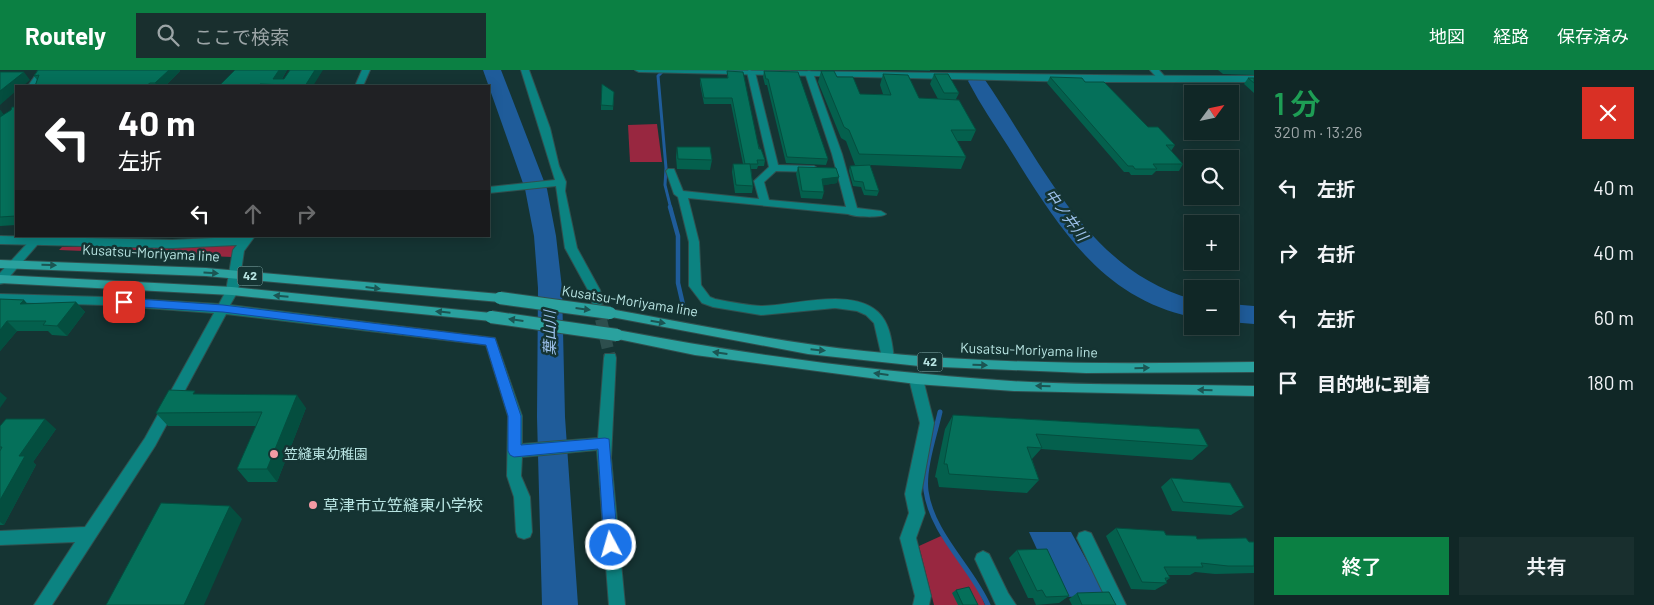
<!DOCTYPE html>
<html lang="ja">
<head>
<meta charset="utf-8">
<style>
	:root { --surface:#102726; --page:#192f2e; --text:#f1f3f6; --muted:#9ca5a7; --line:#304443; --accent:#0b8043 }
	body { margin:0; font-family:Barlow,"Noto Sans JP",sans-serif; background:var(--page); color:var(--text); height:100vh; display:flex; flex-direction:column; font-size:19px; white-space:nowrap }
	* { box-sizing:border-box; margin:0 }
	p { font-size:16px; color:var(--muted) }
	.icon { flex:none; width:28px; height:28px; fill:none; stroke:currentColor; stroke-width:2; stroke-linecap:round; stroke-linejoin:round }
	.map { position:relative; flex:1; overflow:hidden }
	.details { display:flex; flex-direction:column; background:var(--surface); width:400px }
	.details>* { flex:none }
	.banner { position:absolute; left:15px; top:15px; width:475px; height:152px; border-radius:0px; box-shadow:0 2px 12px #0003,0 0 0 1px var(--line); background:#202124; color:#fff; overflow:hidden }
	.needle { width:32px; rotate:57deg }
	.controls { position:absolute; left:1184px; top:15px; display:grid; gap:10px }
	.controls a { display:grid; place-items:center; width:55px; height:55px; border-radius:0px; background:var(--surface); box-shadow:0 2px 12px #0003,0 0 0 1px var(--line); font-size:25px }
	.pin { position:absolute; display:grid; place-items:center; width:42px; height:42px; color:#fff; margin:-21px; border-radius:10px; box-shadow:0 2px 8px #0006 }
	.me { position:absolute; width:55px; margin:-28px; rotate:354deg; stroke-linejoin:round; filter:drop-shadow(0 0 4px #0008) }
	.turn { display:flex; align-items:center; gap:18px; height:105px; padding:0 20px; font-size:22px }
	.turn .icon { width:65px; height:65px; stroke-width:2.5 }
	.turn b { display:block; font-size:35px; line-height:42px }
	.lanes { display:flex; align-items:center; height:48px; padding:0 20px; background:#0003; justify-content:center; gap:25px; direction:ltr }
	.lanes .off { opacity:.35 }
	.round { display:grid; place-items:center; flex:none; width:52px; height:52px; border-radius:0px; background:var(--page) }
	.summary { display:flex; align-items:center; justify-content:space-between; height:85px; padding:0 20px }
	h1 { font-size:30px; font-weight:600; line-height:38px; color:#1e9e55 }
	.primary-button { display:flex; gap:10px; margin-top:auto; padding:10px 20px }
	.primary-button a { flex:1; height:58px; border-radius:0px; background:var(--accent); color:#fff; font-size:20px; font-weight:600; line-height:58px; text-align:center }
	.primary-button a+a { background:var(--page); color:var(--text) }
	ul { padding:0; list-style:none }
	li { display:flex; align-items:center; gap:15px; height:65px; padding:0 20px }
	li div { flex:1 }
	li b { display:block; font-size:19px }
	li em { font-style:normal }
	header { display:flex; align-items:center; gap:30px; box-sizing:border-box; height:70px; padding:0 25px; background:var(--accent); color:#fff }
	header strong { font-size:24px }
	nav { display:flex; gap:28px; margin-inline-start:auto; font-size:18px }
	.search { width:350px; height:45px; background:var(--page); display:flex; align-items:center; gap:12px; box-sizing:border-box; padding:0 18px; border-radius:0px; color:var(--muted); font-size:19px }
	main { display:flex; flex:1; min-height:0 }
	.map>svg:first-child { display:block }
</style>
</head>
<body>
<header>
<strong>Routely</strong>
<div class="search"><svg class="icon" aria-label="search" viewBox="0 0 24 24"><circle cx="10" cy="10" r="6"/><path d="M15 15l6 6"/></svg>ここで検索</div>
<nav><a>地図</a><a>経路</a><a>保存済み</a></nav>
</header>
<main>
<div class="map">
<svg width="1254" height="535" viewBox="0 0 1254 535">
	<rect width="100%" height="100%" fill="#153433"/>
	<g fill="#982740">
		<path d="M657,54L662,92H630L628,55Z"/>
		<path d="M234,175L236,178L232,187L59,180L62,177Z"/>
		<path d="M941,466L971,503L985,535H934L919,476Z"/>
	</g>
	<path fill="#1f5c9a" d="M1029,462H1071L1106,526L1059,527Z"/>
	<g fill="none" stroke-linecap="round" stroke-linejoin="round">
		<path stroke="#1f5c9a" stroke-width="3" d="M664,0L658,6L666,98L665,115L671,139"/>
		<path stroke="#1f5c9a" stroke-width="4.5" d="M670,137L678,166V213L684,239"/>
		<path stroke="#1f5c9a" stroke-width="5" d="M940,342C935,364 923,399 926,421C932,464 971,497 988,535"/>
		<g fill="#1f5c9a" fill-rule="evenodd">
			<path d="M483,0H501L547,119L556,166L562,218L565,347L578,535H542L537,347L538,218L534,166L525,119Z"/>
			<path d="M977,6L983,7C1041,90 1087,200 1192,229V247C1106,229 1063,164 1019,94C1006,72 991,51 978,29L968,11L971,7Z"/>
			<path d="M1230,234L1254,236V254L1230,252Z"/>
		</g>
		<path stroke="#2d4e4d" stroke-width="12" stroke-dasharray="12 5.5" stroke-linecap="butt" d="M597,232L610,288"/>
		<g stroke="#30504f" stroke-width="2">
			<g id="minor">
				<path d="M362,0H370L363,16H355Z"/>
				<path d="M521,0H529L550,58L559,96L566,112L565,121L577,178L600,220L603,232L601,235H593L588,220L565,178L556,116L489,123V117L555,110Z"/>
				<path d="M749,0L755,2L778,95L814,96L819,99L814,102L776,101L764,112L769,130L846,137L832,84L805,3L809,1L813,3L842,84L857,138L881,141L886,144C881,148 854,147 848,144L688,128L699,172L701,215L710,227L715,229C730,232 745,235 761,236C793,236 851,217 878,242C890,253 892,272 894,288L893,292H883L874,253L866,245L857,241L835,238L761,245L713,237L702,233L689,216V172L678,127L674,124L666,101L668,99H674L683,121L759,129L754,111L769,97L747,2Z"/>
				<path d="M1150,0H1159L1167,9L1160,11Z"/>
				<path d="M0,166L172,170L255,166L244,181L238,221L230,235L495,268L522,346V374L598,368L604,288L605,284H615L616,288L611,388L625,535H609L597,380L522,387L521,406L530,427L532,462L530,467L524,469L518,467L516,462L514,427L507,406L508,346L486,275L226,244L155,376L52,535H34L75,472L0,475V461L85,457L145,368L214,243L105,235L0,232V224L105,227L219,234L226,221L233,180L237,175L172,178L0,174Z"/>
				<path d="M916,304L921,305L923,309L934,353L921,424L925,443L916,468L931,526L929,535H913L915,526L900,468L909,443L905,424L920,353L909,309L911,305Z"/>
				<path d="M1085,461L1091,463L1126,535H1109L1077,468L1079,463Z"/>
				<path d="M983,481L989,484L1008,523L1016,535H996L975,489L977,484Z"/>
			</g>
		</g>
		<g stroke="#30504f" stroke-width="2">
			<g id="tertiary">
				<path d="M39,0H47L36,16H28Z"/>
				<path d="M635,0C841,0 1048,6 1254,6V12H1079L639,2Z"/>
				<path d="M34,166H45L4,213L0,214V203Z"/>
			</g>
		</g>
		<g stroke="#30504f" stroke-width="2">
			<g id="primary">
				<path d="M0,190L206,198L500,224L506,228L500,232L206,206L0,198Z"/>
				<path d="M0,205L232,217L491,243L497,247L491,251L232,225L0,213Z"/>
				<path d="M610,239C694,254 779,272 864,281C994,295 1124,294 1254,292V302L1086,303L919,296L808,284L606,246L604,243Z"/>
				<path d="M617,260C747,285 879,302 1011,311C1092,316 1173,314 1254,316V326L1014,321L916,314L695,285L613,268L611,265Z"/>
			</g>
		</g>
		<use href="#minor" fill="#0c8381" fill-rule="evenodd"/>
		<use href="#tertiary" fill="#0c8381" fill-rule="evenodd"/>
		<use href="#primary" fill="#2aa19e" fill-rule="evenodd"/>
		<g stroke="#30504f" stroke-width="14" stroke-linecap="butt">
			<g id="primary-bridge">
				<path d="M500,228L610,243"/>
				<path d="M491,247L617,265"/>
			</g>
		</g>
		<use href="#primary-bridge" stroke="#2aa19e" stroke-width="12"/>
	</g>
	<g fill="#04604d">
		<path d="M38,0H179L180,1L165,16H35L37,10L34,6Z"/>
		<path d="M235,0H287L282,9L313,16H219Z"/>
		<path d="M895,0H930V1Z"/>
		<path d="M1218,0H1254V5L1223,4Z"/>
		<path d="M727,1L765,90L764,96H758L757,99H751L753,116L752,123H735L732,102L733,94H743L731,34H704L700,14V8H727Z"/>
		<path d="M764,1L828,89L826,95L786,93L767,15H765L763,7Z"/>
		<path d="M821,1L837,7L860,24H883L880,15L883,4L919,28L938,29L930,14L934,4L959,23L956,29L976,60L971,71H957L966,87L961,99L870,95L879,121L877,126L864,125L861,117L853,116L849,101L850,96L864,95H855L846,71L841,68L818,12Z"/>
		<path d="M1050,7L1085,12L1148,57L1175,75L1171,81L1183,94L1179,101H1156L1152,105H1131L1129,102H1124L1047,13Z"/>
		<path d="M1248,8H1254V23L1244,14Z"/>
		<path d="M614,22L613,40H601V35Z"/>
		<path d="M16,37V155L0,156V40L4,45Z"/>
		<path d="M677,77L712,90L710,100L677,99L676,87Z"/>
		<path d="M798,97L837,113L823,115L824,122L822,129L801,128L796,104Z"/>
		<path d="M0,229L24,230L27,234L76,232L85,242L67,266L52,265L48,261H17L0,281Z"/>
		<path d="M197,324L306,338L277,412H248L237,399L256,356H168L156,343Z"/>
		<path d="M953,345L1208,376L1192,390L1041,379L1032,389L1039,410L1027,423L939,417L937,408L935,407L945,359Z"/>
		<path d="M0,356L56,359L33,392L36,395L4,455H0Z"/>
		<path d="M1171,408L1244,437L1231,445L1172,441L1161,417Z"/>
		<path d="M1116,458L1166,465L1197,469L1254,472V503L1215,504L1195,502L1190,505H1168L1170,508L1166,511L1167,513L1155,520L1131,519L1106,466Z"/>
		<path d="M1017,480L1069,526L1059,533L1036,535L1033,528H1028L1009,488Z"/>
		<path d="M956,520L978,535H958L952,523Z"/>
		<path d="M1077,523L1116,535H1072L1069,529Z"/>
	</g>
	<g fill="#044e3f">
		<path d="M169,0H179L180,1L165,16H157L155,13Z"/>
		<path d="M279,0H287L278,15L273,9Z"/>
		<path d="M315,0H323L313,16H305Z"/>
		<path d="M24,2L30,10L23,16H16V21L0,35V21Z"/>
		<path d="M0,40L5,46L0,49Z"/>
		<path d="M839,107L837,113L820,116L822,109Z"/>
		<path d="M24,230L33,240L20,234Z"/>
		<path d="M76,232L85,242L67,266L57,256Z"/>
		<path d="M7,251L17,261L0,281V260Z"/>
		<path d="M0,322L7,328L0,338Z"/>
		<path d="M297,325L306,338L277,412L267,399Z"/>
		<path d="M45,349L56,359L33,392L36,395L4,455L0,452V430L19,386Z"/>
		<path d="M230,436L242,449L204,535H184Z"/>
	</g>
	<g fill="#05705a" stroke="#044e3f">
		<path d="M38,0H169L155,13H150L146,16H35L39,5L34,6Z"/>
		<path d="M235,0H279L273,9H284L290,0H315L305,16H287L288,15L260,14L258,16H219Z"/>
		<path d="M727,1L743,2L759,79H761L765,90H757L758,94H745L732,28H704L700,8H728Z"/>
		<path d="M764,1L798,2L828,89L787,87L768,9H766Z"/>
		<path d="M821,1H834L837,7H853L860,24L891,25L883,4L908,5L919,28L959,30L976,60H951L966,87L859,84L849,60L844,57Z"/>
		<path d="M0,2H24L0,21Z"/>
		<path d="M934,4H948L959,23H944Z"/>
		<path d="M1050,7L1082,8L1085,12H1104L1148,57H1158L1175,75H1166L1183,94H1153L1157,99H1135L1133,96H1128Z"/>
		<path d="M1248,8H1254V13Z"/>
		<path d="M602,14L614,22L613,36L601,35Z"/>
		<path d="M12,37H16V146L0,147V47L11,40Z"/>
		<path d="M677,77H710L712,90L678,89Z"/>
		<path d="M733,94H750L753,116L736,115Z"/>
		<path d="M870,95L879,121L865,120L863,112L854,111L850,96Z"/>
		<path d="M798,97L836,98L839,107L822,109L824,122L802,121Z"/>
		<path d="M0,229L24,230L20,234L76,232L57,256L43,255L46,251H7L0,260Z"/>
		<path d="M169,320L195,321L193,324L297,325L267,399H237L262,342L156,343Z"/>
		<path d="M953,345L1199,359L1208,376L1036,364L1042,378L1027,377L1039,410L949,404L947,394H944Z"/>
		<path d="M6,349H45L19,386H25L0,430V381L2,377H0V356Z"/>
		<path d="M1171,408L1230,413L1244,437L1183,432Z"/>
		<path d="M161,433L230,436L184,535H106Z"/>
		<path d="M1116,458L1164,461L1166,465L1196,466L1197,469L1246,468L1249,472H1254V496H1228L1201,493L1203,497H1164L1170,508H1165L1167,513L1142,512Z"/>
		<path d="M1047,479L1069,526L1046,527L1042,520L1037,521L1017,480Z"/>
		<path d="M969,517L978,535H963L956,520Z"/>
		<path d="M1109,522L1116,535H1082L1077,523Z"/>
	</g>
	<defs><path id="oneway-solid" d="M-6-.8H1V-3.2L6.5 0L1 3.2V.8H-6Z" transform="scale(1.25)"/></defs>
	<g fill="#1b5553">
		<use href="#oneway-solid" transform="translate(49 195) rotate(1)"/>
		<use href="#oneway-solid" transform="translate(211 203) rotate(4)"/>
		<use href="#oneway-solid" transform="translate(373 218) rotate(7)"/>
		<use href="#oneway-solid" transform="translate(281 226) rotate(-175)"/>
		<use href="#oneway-solid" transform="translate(583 239) rotate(7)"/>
		<use href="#oneway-solid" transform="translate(443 242) rotate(-174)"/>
		<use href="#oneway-solid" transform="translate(516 250) rotate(-172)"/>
		<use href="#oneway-solid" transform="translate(658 252) rotate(10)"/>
		<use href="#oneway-solid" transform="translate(818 280) rotate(6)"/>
		<use href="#oneway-solid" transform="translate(720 283) rotate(-172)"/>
		<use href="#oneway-solid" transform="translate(980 295) rotate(2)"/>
		<use href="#oneway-solid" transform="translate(1142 298) rotate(-1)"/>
		<use href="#oneway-solid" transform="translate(881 304) rotate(-173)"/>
		<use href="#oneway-solid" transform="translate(1043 316) rotate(-179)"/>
		<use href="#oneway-solid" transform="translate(1205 320) rotate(-178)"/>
	</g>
	<path fill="#1a73e8" stroke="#114b97" d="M124,228L223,235L495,268L521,346V375L605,368L609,369L618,475L616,480L611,482L606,480L604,475L598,379L514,387L510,385L508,381V346L486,275L223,242L124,236L119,232Z"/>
	<g fill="#f49aa4" stroke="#153433" stroke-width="2">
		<circle cx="274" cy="384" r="5"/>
		<circle cx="313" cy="435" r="5"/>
	</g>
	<g text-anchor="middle" stroke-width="5" stroke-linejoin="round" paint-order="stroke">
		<g fill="#153433" stroke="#87afae" stroke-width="1">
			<rect x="237.5" y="196.5" width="25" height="19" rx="4"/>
			<rect x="917.5" y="282.5" width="25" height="19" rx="4"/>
		</g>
		<g font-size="12" font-weight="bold" fill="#b8e4e2">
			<text x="250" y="210">42</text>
			<text x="930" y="296">42</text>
		</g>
		<g font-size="14" fill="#b8e4e2" stroke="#153433">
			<text transform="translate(151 183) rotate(3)" y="5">Kusatsu-Moriyama line</text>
			<text transform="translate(630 231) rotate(9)" y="5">Kusatsu-Moriyama line</text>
			<text transform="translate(1029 280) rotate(2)" y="5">Kusatsu-Moriyama line</text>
		</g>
		<g font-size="14" fill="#b8e4e2" stroke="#153433" text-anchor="start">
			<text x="284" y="389">笠縫東幼稚園</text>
		</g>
		<g font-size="15" font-style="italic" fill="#9fc3ed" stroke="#153433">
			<text transform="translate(1066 145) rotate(53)" y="5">中ノ井川</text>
			<text transform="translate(550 263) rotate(-90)" y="5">葉山川</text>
		</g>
		<g font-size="16" fill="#b8e4e2" stroke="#153433" text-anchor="start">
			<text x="323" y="441">草津市立笠縫東小学校</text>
		</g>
	</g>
</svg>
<div class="controls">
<a><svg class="needle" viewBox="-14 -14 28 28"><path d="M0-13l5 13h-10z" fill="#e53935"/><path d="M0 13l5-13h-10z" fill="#9ca5a7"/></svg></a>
<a><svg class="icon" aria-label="search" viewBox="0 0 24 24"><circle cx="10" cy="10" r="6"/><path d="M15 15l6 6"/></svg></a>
<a>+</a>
<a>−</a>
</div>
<div class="pin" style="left:124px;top:232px;background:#d93025"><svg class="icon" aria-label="arrive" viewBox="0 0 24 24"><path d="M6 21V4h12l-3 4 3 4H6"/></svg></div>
<svg class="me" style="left:611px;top:475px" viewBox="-20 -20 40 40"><circle r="17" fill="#1a73e8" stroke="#fff" stroke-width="3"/><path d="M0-11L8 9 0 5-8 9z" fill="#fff"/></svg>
<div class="banner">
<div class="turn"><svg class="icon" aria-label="left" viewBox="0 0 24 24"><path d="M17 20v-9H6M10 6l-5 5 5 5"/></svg><div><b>40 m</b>左折</div></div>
<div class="lanes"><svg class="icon" aria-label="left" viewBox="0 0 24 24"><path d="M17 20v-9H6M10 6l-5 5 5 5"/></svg><svg class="icon off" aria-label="ahead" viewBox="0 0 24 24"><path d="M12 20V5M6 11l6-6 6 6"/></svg><svg class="icon off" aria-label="right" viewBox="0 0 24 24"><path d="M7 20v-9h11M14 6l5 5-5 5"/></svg></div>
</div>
</div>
<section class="details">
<div class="summary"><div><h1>1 分</h1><p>320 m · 13:26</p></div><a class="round" style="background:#d93025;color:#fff"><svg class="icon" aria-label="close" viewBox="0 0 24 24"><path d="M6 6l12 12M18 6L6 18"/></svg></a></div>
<ul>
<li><svg class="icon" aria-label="left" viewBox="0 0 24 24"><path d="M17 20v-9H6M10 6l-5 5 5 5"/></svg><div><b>左折</b></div><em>40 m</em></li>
<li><svg class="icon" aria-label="right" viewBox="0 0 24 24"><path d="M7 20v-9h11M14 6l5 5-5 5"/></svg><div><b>右折</b></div><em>40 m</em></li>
<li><svg class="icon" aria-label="left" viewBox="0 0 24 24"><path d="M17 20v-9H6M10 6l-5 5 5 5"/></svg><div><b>左折</b></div><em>60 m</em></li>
<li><svg class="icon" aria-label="arrive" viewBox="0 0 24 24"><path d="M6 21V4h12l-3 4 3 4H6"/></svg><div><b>目的地に到着</b></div><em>180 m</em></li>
</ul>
<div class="primary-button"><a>終了</a><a>共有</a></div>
</section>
</main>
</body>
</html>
